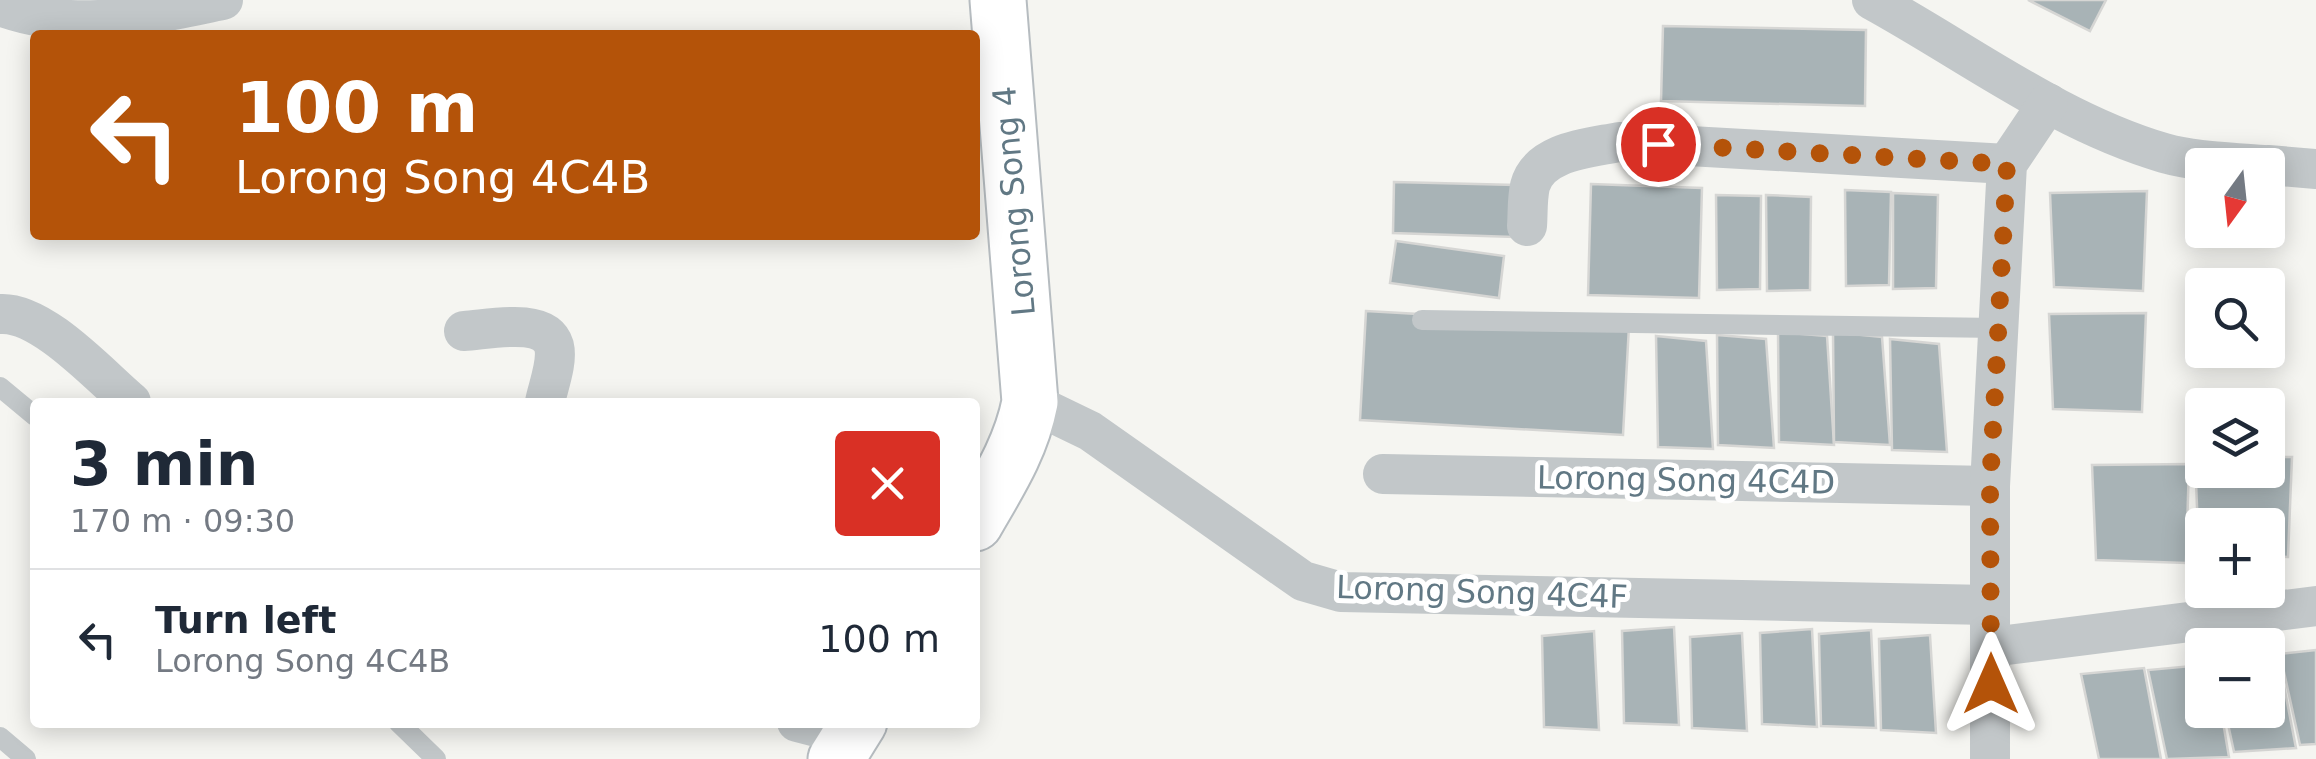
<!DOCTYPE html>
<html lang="en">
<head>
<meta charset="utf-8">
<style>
	:root { --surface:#fff; --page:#f2f2f3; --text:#1f2937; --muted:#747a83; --line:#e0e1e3 }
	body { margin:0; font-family:"DejaVu Sans",sans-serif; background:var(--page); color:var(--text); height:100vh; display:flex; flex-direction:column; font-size:38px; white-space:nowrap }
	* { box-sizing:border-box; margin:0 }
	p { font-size:32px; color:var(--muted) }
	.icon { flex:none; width:55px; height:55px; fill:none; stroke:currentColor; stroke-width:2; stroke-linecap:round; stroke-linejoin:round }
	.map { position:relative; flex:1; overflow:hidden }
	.drawer { position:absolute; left:30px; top:398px; width:950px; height:330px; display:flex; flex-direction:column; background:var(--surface); border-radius:10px; box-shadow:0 5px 25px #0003 }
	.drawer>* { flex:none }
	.hud { position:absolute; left:30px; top:30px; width:950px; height:210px; border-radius:10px; box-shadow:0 5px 25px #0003; background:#b45309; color:#fff; overflow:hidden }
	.needle { width:65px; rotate:195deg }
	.fabs { position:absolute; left:2185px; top:148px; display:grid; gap:20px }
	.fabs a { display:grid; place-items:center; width:100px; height:100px; border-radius:10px; background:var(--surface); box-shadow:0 5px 25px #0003; font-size:50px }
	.pin { position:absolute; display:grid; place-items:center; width:85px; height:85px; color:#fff; margin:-42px; border:5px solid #fff; border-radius:50%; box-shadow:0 2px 10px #0007 }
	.me { position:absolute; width:110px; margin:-55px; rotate:0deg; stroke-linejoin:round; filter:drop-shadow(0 0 8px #0008) }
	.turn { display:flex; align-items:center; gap:35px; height:210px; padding:0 40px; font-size:45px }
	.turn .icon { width:130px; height:130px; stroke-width:2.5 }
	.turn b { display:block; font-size:70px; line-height:85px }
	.round { display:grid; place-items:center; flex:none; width:105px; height:105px; border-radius:10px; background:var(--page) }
	.overview { display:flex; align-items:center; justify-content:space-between; height:170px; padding:0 40px }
	h1 { font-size:60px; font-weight:700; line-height:75px }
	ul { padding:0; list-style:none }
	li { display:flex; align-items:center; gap:30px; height:140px; padding:0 40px; border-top:2px solid var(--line) }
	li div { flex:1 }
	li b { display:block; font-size:38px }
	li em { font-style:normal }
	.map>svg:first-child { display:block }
</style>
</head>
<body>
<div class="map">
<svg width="2316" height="759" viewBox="0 0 2316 759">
	<rect width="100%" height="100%" fill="#f5f5f1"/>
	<g fill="#a8b3b6" stroke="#d6d6d4" stroke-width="2.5">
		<path d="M2028,0H2106L2090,31Z"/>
		<path d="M1663,26L1866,30L1865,106L1661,101Z"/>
		<path d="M1394,182L1516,185L1514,237L1393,233Z"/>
		<path d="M1591,184L1702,188L1699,298L1588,295Z"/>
		<path d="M1845,190L1891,192L1889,285L1846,286Z"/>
		<path d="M2147,191L2143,291L2054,287L2050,193Z"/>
		<path d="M1893,193L1938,195L1936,288L1893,289Z"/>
		<path d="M1716,195L1761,196L1760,289L1717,290Z"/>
		<path d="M1766,195L1811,197L1810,290L1767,291Z"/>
		<path d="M1396,241L1504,256L1499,298L1390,283Z"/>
		<path d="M1366,311L1629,326L1623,435L1360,420Z"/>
		<path d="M2146,313L2142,412L2053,409L2049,314Z"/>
		<path d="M1778,332L1827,336L1834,445L1779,442Z"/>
		<path d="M1833,332L1882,337L1890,445L1834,442Z"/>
		<path d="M1717,335L1766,339L1774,448L1718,445Z"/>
		<path d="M1656,336L1706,341L1713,449L1658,447Z"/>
		<path d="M1890,339L1939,344L1947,452L1892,450Z"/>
		<path d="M2268,457H2292L2288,557L2268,556V525H2202V553H2199L2195,459H2202V470H2268Z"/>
		<path d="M2189,464L2186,563L2096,560L2092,465Z"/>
		<path d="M1674,627L1679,725L1624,723L1622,631Z"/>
		<path d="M1812,629L1817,727L1762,724L1760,633Z"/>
		<path d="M1871,630L1876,728L1821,726L1819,634Z"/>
		<path d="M1594,631L1599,730L1544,727L1542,636Z"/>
		<path d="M1742,633L1747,731L1692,728L1690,637Z"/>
		<path d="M1930,635L1936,733L1881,730L1879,639Z"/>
		<path d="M2316,650V744L2300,745L2280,654Z"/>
		<path d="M2278,655L2296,748L2234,752L2225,710H2268V656Z"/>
		<path d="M2202,665V710H2221L2229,757L2167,759L2148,670Z"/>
		<path d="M2144,668L2161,759H2099L2081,674Z"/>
	</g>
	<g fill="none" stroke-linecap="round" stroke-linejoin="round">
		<g stroke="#b6bcc0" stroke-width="59">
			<g id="secondary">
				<path d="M975,523C998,483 1021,448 1030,402L998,0"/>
				<path d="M836,759L859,722"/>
			</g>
		</g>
		<g stroke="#c2c7c9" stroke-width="20">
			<path d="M1422,320L1999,328"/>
			<path d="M0,387L35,416"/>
			<path d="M398,722L436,759"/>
			<path d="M0,737L26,759"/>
		</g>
		<g stroke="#c2c7c9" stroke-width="40">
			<path d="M1872,0C1967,52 2058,122 2164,153C2196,162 2230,162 2263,165"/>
			<path d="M0,6C75,34 148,15 223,0"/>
			<path d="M2268,165L2316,169"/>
			<path d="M1527,226C1528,213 1527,199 1530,186C1539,151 1590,148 1619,142L2007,164"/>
			<path d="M0,314C42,311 100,376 131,402"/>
			<path d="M464,331C487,330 545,316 554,346C558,362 548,387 545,402"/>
			<path d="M1030,402L1090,431L1303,581L1341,592L1989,605"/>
			<path d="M1383,474L1990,486"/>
			<path d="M1991,647L2316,606"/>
			<path d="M797,722L851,736"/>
			<path d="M1990,759V486L2007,164L2048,103"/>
		</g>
		<use href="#secondary" stroke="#fff" stroke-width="55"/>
	</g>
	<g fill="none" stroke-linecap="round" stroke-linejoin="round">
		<path stroke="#b45309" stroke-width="18" stroke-dasharray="0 32.4" d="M1658,144L2007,164L1990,486L1991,684"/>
	</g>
	<g text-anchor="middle" stroke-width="10" stroke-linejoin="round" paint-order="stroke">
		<g font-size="32" fill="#617884" stroke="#fff">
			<text transform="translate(1014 201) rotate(-95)" y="11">Lorong Song 4</text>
			<text transform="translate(1686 480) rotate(1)" y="11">Lorong Song 4C4D</text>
			<text transform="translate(1482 592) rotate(2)" y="11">Lorong Song 4C4F</text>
		</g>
	</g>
</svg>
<div class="fabs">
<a><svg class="needle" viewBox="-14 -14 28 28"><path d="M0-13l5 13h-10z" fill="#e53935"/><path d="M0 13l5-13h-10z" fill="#747a83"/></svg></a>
<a><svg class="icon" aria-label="search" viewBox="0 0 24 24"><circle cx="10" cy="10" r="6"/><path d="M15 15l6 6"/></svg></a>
<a><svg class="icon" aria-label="layers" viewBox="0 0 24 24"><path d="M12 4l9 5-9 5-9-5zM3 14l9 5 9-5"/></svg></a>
<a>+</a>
<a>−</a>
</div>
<div class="pin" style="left:1658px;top:144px;background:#d93025"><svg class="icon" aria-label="arrive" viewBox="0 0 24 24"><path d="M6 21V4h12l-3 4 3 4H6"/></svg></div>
<svg class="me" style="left:1991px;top:684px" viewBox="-20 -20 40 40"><path d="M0-17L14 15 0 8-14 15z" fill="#b45309" stroke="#fff" stroke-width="4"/></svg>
<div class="hud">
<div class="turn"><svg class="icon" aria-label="left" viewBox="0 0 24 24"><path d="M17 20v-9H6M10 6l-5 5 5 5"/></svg><div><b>100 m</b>Lorong Song 4C4B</div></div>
</div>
<section class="drawer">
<div class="overview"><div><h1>3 min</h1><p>170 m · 09:30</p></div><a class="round" style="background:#d93025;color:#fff"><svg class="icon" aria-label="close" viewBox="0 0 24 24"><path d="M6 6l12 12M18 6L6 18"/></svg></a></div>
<ul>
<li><svg class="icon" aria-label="left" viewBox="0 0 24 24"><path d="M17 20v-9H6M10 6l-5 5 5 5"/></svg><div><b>Turn left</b><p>Lorong Song 4C4B</p></div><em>100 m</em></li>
</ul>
</section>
</div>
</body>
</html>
